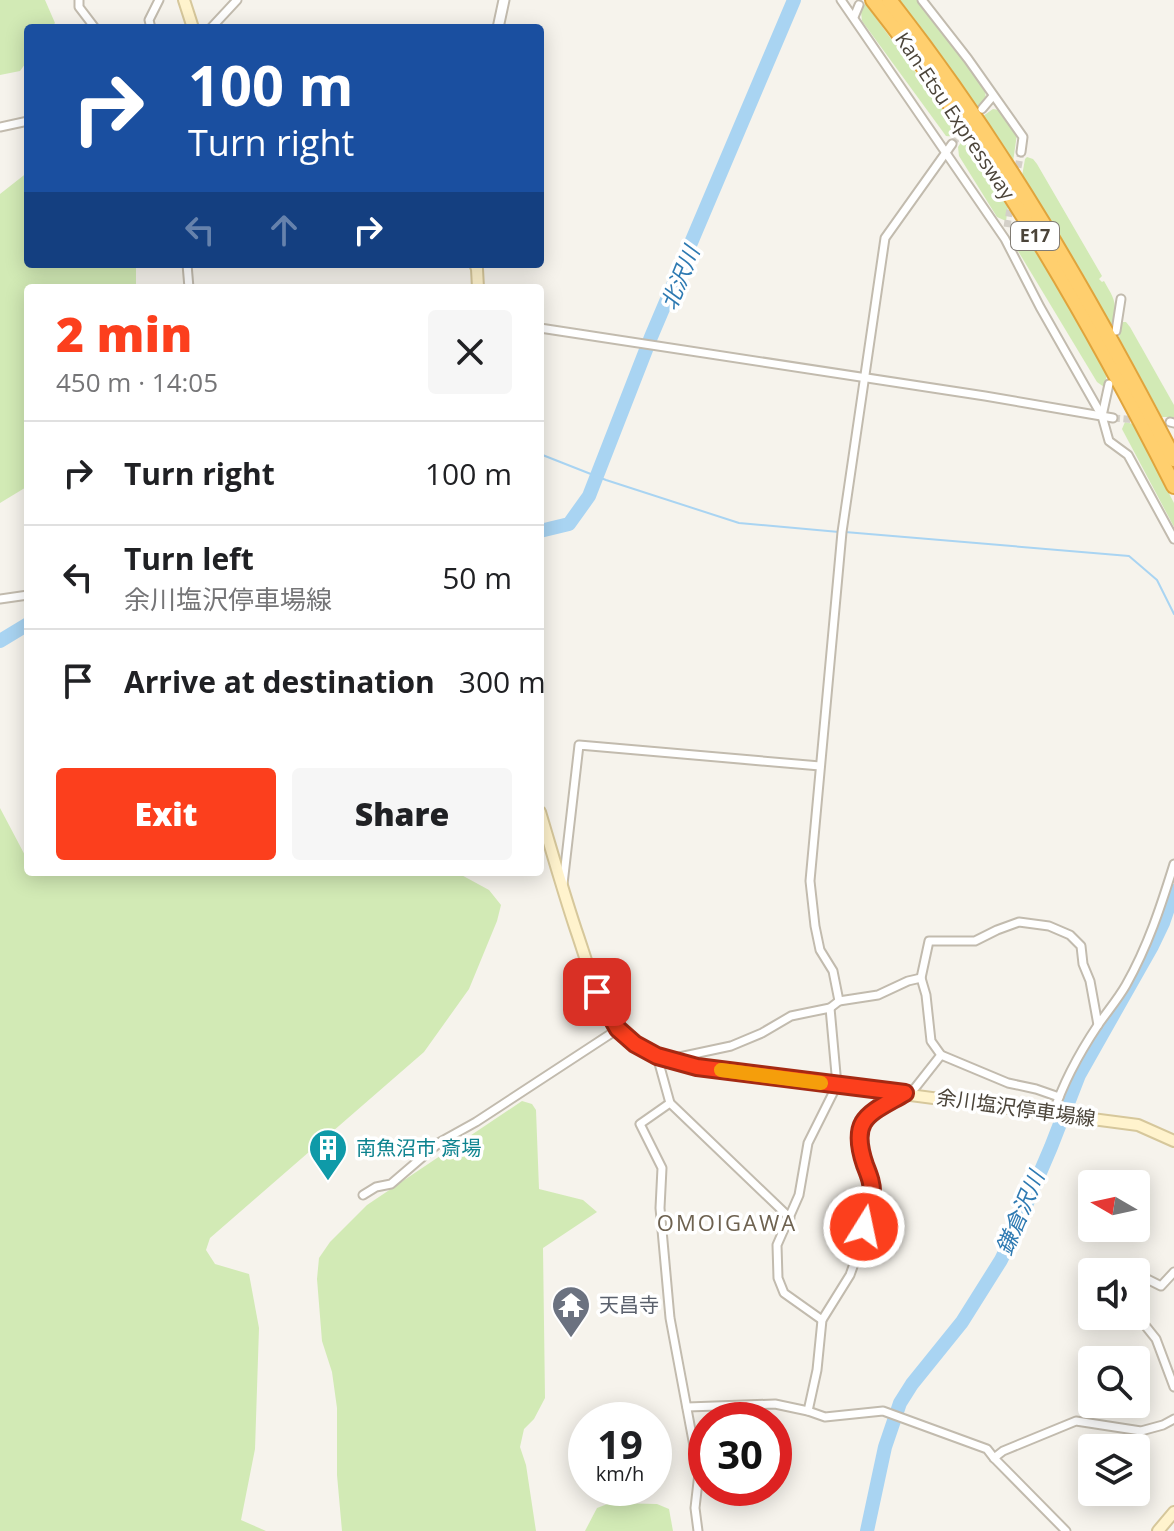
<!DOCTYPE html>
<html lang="en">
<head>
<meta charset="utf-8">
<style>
	:root { --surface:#fff; --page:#f6f6f6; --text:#202124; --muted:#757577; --line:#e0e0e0; --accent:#fc3f1d }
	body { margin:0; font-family:"Open Sans","Noto Sans JP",sans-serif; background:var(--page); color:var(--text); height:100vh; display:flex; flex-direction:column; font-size:30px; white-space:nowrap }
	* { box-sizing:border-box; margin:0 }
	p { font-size:26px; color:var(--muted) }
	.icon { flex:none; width:44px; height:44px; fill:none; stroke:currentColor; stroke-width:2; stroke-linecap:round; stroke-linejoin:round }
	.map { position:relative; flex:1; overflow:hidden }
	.details { position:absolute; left:24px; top:284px; width:520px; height:592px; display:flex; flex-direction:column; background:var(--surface); border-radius:8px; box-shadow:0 4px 20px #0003 }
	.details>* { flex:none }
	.top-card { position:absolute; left:24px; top:24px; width:520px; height:244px; border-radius:8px; box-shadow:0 4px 20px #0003; background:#1a4fa0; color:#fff; overflow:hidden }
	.needle { width:52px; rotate:279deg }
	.fabs { position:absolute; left:1078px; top:1170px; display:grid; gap:16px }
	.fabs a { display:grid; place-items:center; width:72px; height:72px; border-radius:8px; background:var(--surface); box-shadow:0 4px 20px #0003; font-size:40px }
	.speed { position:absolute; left:568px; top:1402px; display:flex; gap:16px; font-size:40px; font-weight:700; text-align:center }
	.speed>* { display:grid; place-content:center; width:104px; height:104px; border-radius:50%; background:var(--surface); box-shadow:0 4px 20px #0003; line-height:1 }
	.speed small { font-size:20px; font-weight:400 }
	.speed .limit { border:12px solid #d22; background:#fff; color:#111 }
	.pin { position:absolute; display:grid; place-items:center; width:68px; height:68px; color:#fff; margin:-34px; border-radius:16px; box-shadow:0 4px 12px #0006 }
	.me { position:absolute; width:88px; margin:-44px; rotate:10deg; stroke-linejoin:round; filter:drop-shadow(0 0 6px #0008) }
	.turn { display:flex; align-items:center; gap:28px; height:168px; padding:0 32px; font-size:36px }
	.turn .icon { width:104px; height:104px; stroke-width:2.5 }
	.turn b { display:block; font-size:56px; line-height:68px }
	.lanes { display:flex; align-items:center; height:76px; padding:0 32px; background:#0003; justify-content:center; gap:40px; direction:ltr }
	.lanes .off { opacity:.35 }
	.round { display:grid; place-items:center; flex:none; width:84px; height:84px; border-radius:8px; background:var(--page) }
	.headline { display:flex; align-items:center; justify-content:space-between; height:136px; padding:0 32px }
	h1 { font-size:48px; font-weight:800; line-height:60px; color:var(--accent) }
	.button { display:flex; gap:16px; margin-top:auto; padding:16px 32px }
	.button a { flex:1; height:92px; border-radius:8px; background:var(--accent); color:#fff; font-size:32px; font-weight:800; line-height:92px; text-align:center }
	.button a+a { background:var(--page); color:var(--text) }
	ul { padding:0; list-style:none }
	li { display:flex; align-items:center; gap:24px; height:104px; padding:0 32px; border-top:2px solid var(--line) }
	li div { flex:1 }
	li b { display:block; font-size:30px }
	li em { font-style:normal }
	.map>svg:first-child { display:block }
</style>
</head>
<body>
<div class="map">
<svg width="1174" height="1531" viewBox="0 0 1174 1531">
	<rect width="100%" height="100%" fill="#f6f3ec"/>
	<g fill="#d2eab5">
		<path d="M0,0H45L55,23L51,28H28V60L20,71L0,75Z"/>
		<path d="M899,0H919L985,90L986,100L979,109Z"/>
		<path d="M865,3L959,132C955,136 952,137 946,136L862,21L861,12Z"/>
		<path d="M993,109L999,110L1017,134L1013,162L983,116Z"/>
		<path d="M964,138L1008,207L1006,221L997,217L959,156L958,147Z"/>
		<path d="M1027,157L1033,159L1037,164L1102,276L1099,279L1102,282L1104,281C1116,302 1117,302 1112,326L1056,229L1022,176L1025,159Z"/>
		<path d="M28,172V264H136V288H28V486L0,503V194Z"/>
		<path d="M1017,221L1060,292L1107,375L1104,387L1097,382L1015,246L1014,239Z"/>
		<path d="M1123,322H1126L1130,327L1174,405V417H1162L1119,338L1121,324Z"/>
		<path d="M1125,422L1133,424L1174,503V527L1122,429Z"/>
		<path d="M0,808L28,861V872H456L489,890L501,905L497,921L469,989L424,1052L210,1238L206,1250L215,1264L249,1274L259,1328L255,1449L241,1520L266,1531H0Z"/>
		<path d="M522,1101L532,1104L536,1110L539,1189L583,1200L597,1212L543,1248L545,1398L534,1419L524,1429L520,1447L526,1465L536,1531H342L337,1475V1408L332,1372L322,1341L317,1279L319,1258L330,1242L367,1205Z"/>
		<path d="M610,1503L657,1504L669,1509L673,1531H585L597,1508Z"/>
	</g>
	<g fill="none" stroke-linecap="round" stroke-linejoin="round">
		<g stroke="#a9d4f2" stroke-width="2">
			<path d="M540,454L606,480L739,523L839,532"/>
			<path d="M845,532L1129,556L1157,580L1174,614"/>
		</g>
		<g stroke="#a9d4f2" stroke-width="14">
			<path d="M540,531L569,524L589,496L651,337L794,0"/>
			<path d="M0,641L28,624"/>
			<path d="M867,1531L885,1447L900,1403L912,1384L962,1322L1001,1260L1015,1231L1051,1147L1079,1075L1152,946L1163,923L1174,891"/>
		</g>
		<g stroke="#d4d0c8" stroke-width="7" stroke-dasharray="7 3.5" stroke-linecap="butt">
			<path d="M952,144L966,128"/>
			<path d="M1016,178L1021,152"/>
			<path d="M1007,227L1011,202"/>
			<path d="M1113,418L1138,420"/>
		</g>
		<g stroke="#c2bbae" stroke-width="11">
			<g id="minor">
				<path d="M79,0V7L95,28"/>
				<path d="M841,0L1005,239L1040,307L1102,416L1109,441L1128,455L1174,539"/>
				<path d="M922,0L968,59L1023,137L1021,152"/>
				<path d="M854,17L859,5"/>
				<path d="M151,28L149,20L159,0"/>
				<path d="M211,28L237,0"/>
				<path d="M982,109L993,96"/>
				<path d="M0,127L28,121"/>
				<path d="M187,264L189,288"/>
				<path d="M540,328L985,396L1113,418"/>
				<path d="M1116,331L1121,299"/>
				<path d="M1102,416L1109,384"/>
				<path d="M1170,422L1174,423"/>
				<path d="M0,599L28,595"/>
				<path d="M563,884L579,745L820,766"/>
				<path d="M921,978L929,941H975L997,930L1019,922L1049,926L1070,935L1081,946L1083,964L1090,981L1098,1025"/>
				<path d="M839,1001L833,971L820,950L815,926L810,881L842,532L885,238L952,144"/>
				<path d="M657,1056L670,1103L790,1218"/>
				<path d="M670,1059L731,1046L762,1033L791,1016L830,1008L839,1001L878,995L908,981L921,978L926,995L931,1041L941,1055L1008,1083L1036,1089L1059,1097"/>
				<path d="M670,1103L640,1124L662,1168L660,1208L670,1318L699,1473L695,1508L698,1531"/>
				<path d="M1053,1114C1063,1083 1080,1052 1098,1025C1107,1012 1118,999 1126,985C1148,946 1161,906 1174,864"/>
				<path d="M363,1195L376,1187L391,1184L440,1142L476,1122L618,1029"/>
				<path d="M1136,1284L1143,1277L1161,1286L1174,1272"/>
				<path d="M1136,1314L1156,1339L1174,1387"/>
				<path d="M822,1320L784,1293L778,1278L777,1245L799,1195L808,1143L837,1085L830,1008"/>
				<path d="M687,1407L775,1404L808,1411L825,1417L883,1411L987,1449L994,1458L1066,1531"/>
				<path d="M808,1411L817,1370L822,1320L850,1275L856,1258L872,1197L871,1182L862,1155L858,1137L862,1122L872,1112L915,1088L941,1055"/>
				<path d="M994,1458L1003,1451L1076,1421L1141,1431L1163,1425L1174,1419"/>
			</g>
		</g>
		<g stroke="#c2bbae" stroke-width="13">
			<path id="tertiary" d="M498,28L504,0"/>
		</g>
		<g stroke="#d6c79b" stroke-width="14">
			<g id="secondary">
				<path d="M184,0L193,28"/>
				<path d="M475,264L477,269L478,288"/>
				<path d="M540,812C552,852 563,891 576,930C589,967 601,1020 634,1044C653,1057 676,1061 697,1067L1138,1125L1174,1141"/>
				<path d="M1158,1531L1174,1512"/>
			</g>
		</g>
		<g stroke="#e0a43c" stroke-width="18">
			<g id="motorway">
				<path d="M873,0C991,150 1088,316 1174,486"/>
				<path d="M889,0C1001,142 1091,299 1174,459"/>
			</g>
		</g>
		<use href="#minor" stroke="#fff" stroke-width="7"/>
		<use href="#tertiary" stroke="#fff" stroke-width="9"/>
		<use href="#secondary" stroke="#fff3cd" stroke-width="10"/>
		<use href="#motorway" stroke="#ffcf6e" stroke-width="14"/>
	</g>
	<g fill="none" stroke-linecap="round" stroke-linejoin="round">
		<g stroke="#a42913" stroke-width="20">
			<path id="route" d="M597,992L618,1029L635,1044L657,1056L697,1067L905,1093C869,1114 849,1118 865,1165C869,1175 873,1185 872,1196C871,1206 867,1217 864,1227"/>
		</g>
		<use href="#route" stroke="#fc3f1d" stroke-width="14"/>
		<path stroke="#f59e0b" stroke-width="14" d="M721,1070L821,1083"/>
	</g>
	<defs>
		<g id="building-pin" transform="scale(2)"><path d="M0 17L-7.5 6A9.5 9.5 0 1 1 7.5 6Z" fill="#0f9aa8" stroke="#fff"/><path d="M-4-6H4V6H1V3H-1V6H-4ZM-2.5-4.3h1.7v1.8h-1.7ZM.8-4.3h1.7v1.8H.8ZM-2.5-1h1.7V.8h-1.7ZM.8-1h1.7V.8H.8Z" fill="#fff"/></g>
		<g id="temple-pin" transform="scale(2)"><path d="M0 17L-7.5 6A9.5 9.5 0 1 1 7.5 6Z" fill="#6b7280" stroke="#fff"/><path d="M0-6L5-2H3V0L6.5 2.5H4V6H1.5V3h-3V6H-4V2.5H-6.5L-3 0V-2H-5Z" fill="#fff"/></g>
	</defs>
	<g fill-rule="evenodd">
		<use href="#building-pin" x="328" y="1148"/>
		<use href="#temple-pin" x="571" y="1305"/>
	</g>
	<g text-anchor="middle" stroke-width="7" stroke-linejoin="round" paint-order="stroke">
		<rect fill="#fff" stroke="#817c74" stroke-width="2" x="1011" y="222" width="48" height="28" rx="6"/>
		<g font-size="18" font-weight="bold" fill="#4b4439">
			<text x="1035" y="242">E17</text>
		</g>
		<g font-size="20" fill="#4b4439" stroke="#fff">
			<text transform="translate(955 116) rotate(56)" y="7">Kan-Etsu Expressway</text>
			<text transform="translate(1016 1108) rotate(8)" y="7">余川塩沢停車場線</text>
		</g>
		<g font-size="20" fill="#0d838f" stroke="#fff" text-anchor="start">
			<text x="356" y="1155">南魚沼市 斎場</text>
		</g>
		<g font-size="20" fill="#5b616d" stroke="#fff" text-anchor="start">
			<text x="599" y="1312">天昌寺</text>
		</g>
		<g font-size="22" font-style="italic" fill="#2e7ab2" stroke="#fff">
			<text transform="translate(680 278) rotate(-68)" y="8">北沢川</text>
			<text transform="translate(1020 1213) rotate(-67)" y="8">鎌倉沢川</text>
		</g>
		<g font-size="22" letter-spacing="2" fill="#6e6250" stroke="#fff">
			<text x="727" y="1231">OMOIGAWA</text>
		</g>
	</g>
</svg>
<div class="fabs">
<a><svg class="needle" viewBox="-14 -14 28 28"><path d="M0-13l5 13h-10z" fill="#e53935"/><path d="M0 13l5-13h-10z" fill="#757577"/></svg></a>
<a><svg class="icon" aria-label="sound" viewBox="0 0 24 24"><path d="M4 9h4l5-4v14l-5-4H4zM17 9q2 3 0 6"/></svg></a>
<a><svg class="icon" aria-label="search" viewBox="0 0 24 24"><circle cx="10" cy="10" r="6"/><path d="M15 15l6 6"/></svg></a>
<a><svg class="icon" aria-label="layers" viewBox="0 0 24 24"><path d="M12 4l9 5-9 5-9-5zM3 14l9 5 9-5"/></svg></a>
</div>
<div class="speed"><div>19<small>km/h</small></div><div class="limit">30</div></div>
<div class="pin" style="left:597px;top:992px;background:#d93025"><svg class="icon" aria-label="arrive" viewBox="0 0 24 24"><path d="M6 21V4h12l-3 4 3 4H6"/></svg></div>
<svg class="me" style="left:864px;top:1227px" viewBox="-20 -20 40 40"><circle r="17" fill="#fc3f1d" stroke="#fff" stroke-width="3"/><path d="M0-11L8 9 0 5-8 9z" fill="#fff"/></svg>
<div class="top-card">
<div class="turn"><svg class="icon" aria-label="right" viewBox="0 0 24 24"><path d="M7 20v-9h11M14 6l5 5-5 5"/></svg><div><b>100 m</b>Turn right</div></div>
<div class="lanes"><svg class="icon off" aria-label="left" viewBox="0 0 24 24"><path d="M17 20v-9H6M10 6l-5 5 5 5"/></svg><svg class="icon off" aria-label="ahead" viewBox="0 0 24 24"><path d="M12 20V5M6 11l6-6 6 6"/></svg><svg class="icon" aria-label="right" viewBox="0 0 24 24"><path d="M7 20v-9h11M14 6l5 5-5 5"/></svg></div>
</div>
<section class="details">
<div class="headline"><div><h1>2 min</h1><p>450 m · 14:05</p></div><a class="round"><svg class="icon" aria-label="close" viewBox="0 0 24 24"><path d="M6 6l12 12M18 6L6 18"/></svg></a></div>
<ul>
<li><svg class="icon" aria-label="right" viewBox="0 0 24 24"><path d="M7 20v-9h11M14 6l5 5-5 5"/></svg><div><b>Turn right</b></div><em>100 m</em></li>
<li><svg class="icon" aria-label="left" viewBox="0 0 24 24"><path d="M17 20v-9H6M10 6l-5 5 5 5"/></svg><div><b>Turn left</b><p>余川塩沢停車場線</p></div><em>50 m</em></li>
<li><svg class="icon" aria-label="arrive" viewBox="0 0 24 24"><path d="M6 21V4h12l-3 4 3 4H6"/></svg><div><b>Arrive at destination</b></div><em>300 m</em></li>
</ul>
<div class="button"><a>Exit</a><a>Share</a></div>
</section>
</div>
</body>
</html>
